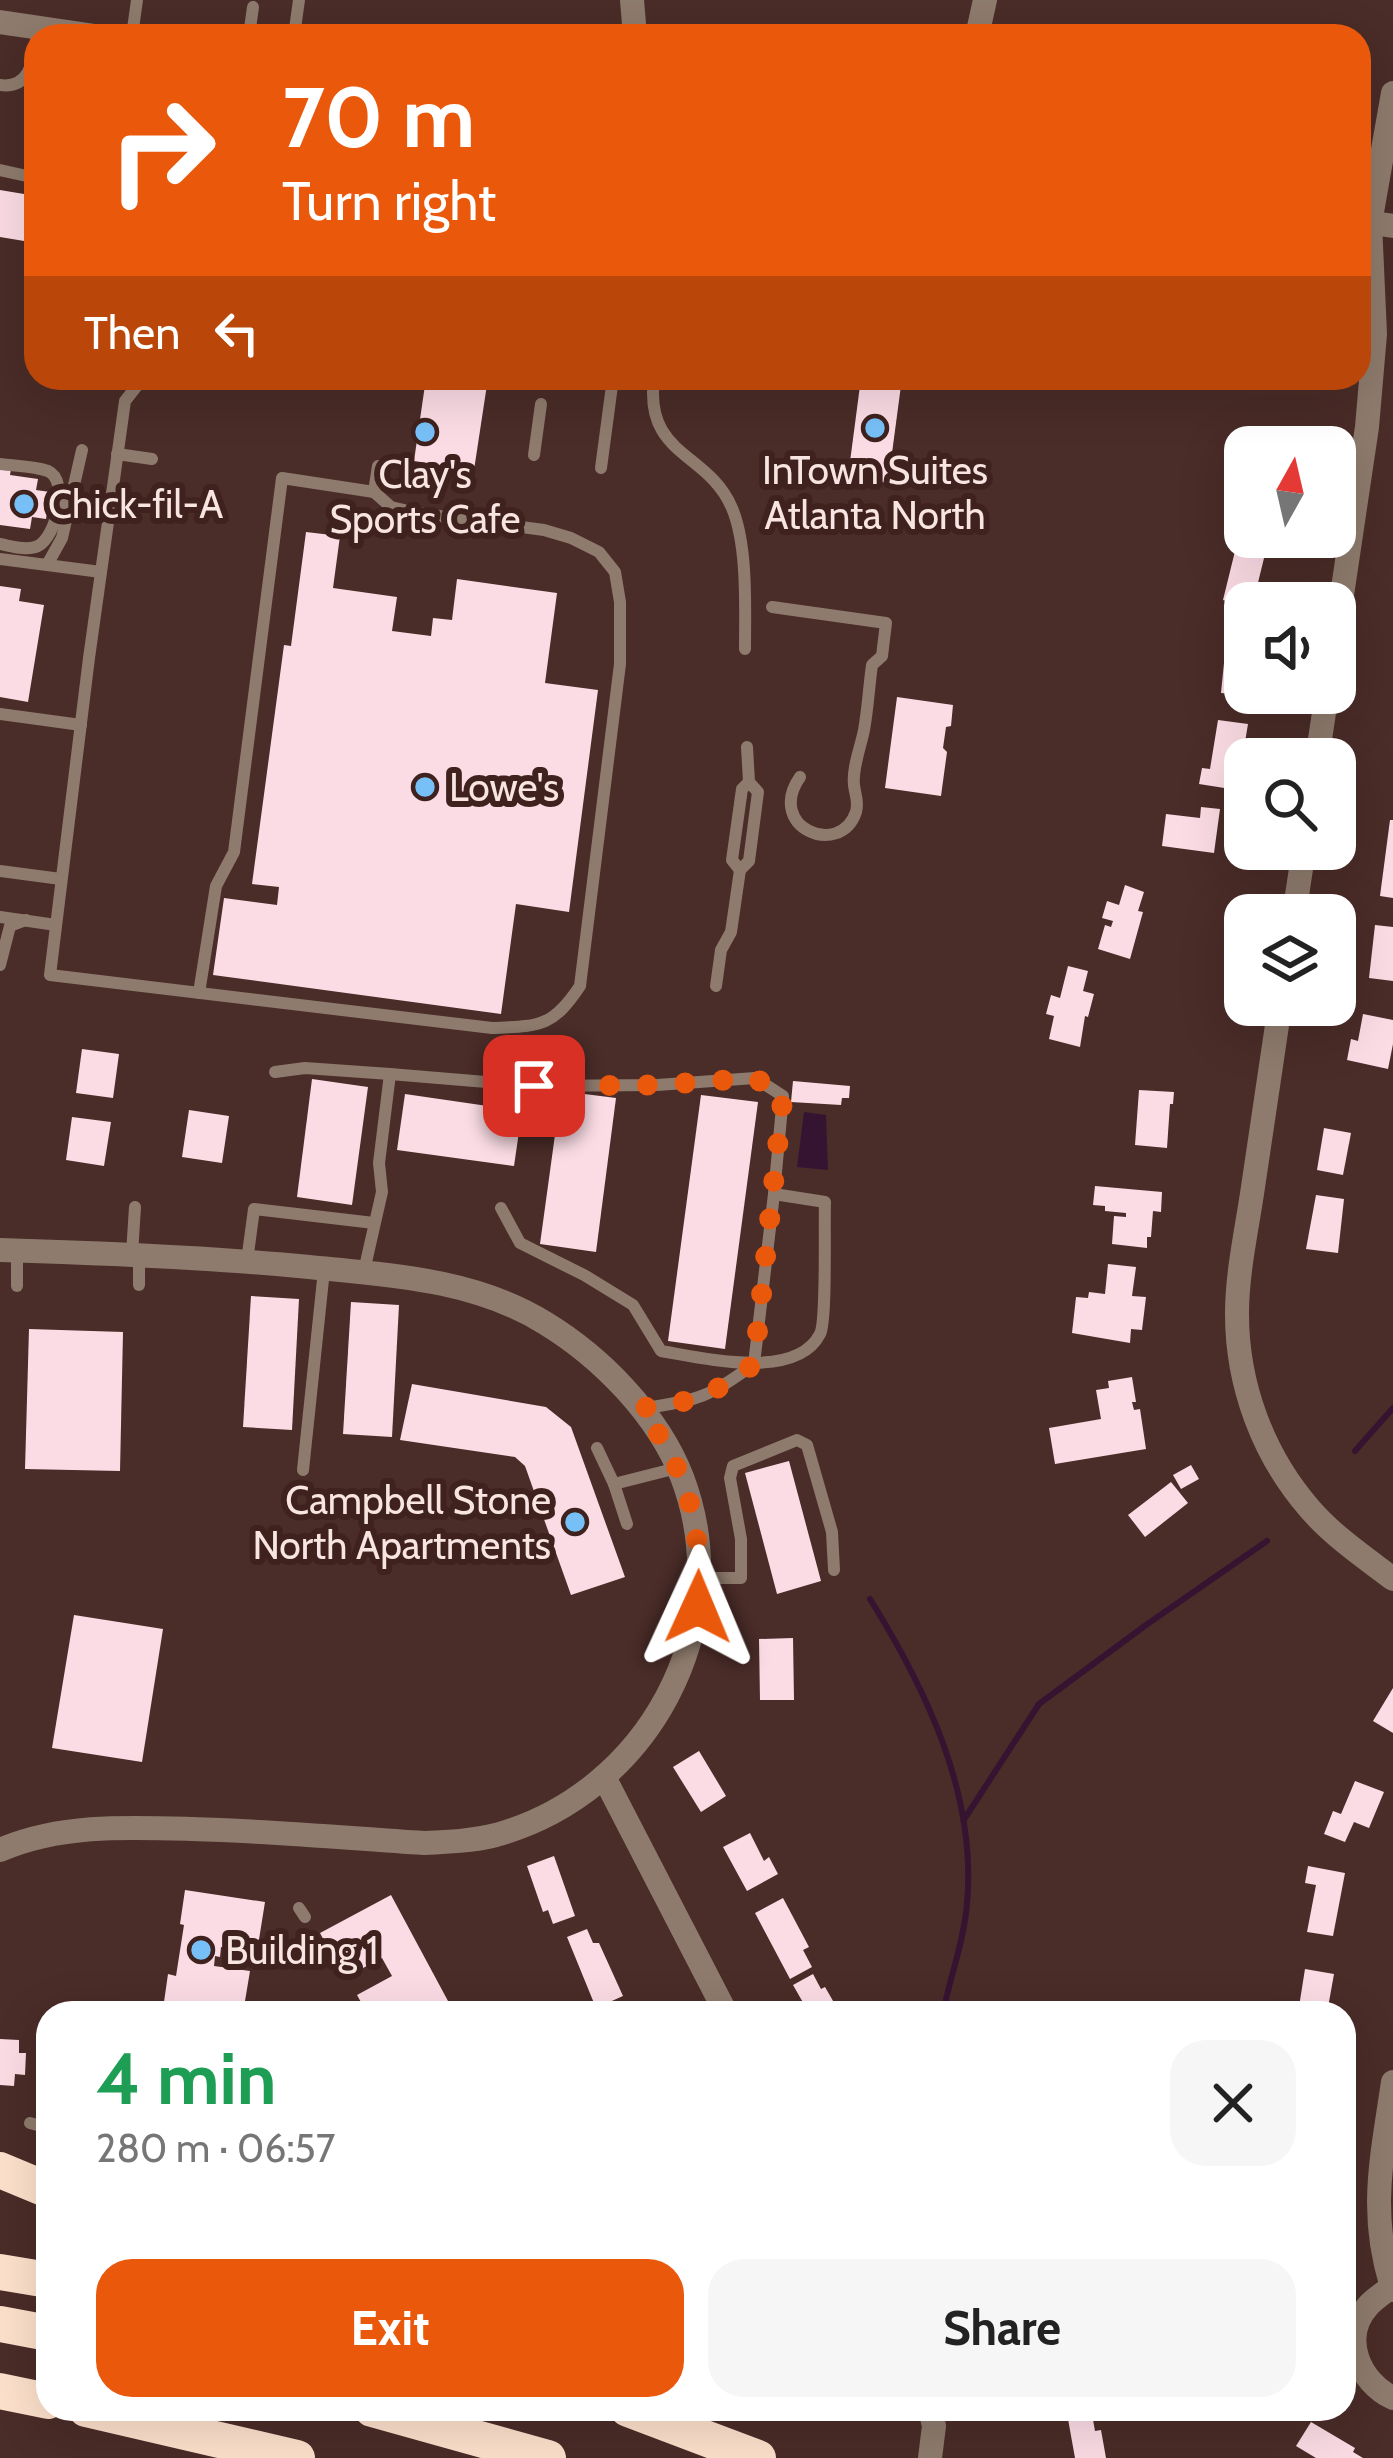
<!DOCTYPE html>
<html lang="en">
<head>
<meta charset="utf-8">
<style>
	:root { --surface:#fff; --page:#f6f6f6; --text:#222; --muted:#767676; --accent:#ea580c }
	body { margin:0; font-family:Cabin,sans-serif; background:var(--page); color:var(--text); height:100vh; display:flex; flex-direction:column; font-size:45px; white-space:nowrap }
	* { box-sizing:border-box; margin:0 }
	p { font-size:39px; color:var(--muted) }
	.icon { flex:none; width:66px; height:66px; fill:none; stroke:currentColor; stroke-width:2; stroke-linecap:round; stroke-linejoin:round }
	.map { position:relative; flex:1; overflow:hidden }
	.panel { position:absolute; left:36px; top:2001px; width:1320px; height:420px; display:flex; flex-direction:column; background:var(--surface); border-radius:36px; box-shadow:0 12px 48px #0002 }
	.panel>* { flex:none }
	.banner { position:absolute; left:24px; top:24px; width:1347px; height:366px; border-radius:36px; box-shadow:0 12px 48px #0002; background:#ea580c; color:#fff; overflow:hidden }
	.needle { width:78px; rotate:8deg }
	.buttons { position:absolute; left:1224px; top:426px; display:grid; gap:24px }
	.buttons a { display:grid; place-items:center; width:132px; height:132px; border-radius:24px; background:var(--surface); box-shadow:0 12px 48px #0002; font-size:60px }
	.pin { position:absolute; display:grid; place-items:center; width:102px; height:102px; color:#fff; margin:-51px; border-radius:24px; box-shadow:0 6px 18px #0006 }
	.me { position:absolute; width:132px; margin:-66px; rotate:1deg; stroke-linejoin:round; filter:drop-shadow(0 0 9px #0008) }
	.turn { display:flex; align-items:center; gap:42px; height:252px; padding:0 60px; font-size:54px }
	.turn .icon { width:156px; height:156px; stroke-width:2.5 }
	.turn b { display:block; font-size:84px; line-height:102px }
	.then { display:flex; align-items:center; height:114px; padding:0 60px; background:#0003; gap:24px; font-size:45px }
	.round { display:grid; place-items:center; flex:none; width:126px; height:126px; border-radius:36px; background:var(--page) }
	.overview { display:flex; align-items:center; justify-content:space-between; height:204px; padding:0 60px }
	h1 { font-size:72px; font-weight:800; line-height:90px; color:#1e9e55 }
	.primary-button { display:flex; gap:24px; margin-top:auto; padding:24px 60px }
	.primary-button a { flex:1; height:138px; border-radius:36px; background:var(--accent); color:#fff; font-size:48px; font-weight:800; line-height:138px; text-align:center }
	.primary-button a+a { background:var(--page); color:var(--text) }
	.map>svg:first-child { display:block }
</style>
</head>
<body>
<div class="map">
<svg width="1393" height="2458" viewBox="0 0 1393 2458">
	<rect width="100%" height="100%" fill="#4a2c28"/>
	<path fill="#351432" d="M804,1112L826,1115L828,1170L797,1167Z"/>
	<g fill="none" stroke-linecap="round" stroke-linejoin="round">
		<g stroke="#351432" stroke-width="6">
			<path d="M1355,1451L1393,1408"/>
			<path d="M870,1599C926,1689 977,1794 967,1904C964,1941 950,1977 943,2013"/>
			<path d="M965,1818L1039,1704L1146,1625L1267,1541"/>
		</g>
	</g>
	<g fill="#fbdce5">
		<path d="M0,190L36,196V260L27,258L30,242L0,237Z"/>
		<path d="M426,378H488L474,470L414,461Z"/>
		<path d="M861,378H902L888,483L848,477Z"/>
		<path d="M0,467L11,469L10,475L38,479L36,490L50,492L46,519L32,517L30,529L0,525Z"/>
		<path d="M306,532L340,536L333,588L397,597L392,631L431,636L433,618L452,620L457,579L557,593L545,683L598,690L569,912L516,904L501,1014L213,975L224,898L277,905L279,887L252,884L284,645L291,646Z"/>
		<path d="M1237,543L1266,550L1253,603H1245V606L1223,600Z"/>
		<path d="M0,586L21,589L19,601L44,605L28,702L0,697Z"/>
		<path d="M1228,623L1245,625V695L1221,693Z"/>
		<path d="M897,697L953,705L951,726L946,727L943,748L947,752L941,796L885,788Z"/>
		<path d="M1218,720L1248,724L1237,790L1199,784L1202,768L1210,769Z"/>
		<path d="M1201,807L1220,809L1214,853L1162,846L1166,814L1200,818Z"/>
		<path d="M1390,820H1393V898L1380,896Z"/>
		<path d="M1125,885L1144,892L1138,911L1143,912L1130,959L1098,949L1105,925L1111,927L1113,921L1102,918L1107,901L1119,905Z"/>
		<path d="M1375,925L1393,927V981L1369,978Z"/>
		<path d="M1068,966L1088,971L1083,991L1094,994L1088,1017L1085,1016L1080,1047L1049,1039L1054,1016L1046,1014L1051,995L1060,998Z"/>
		<path d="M1363,1014L1393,1020V1044L1388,1069L1347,1060L1351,1039L1358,1041Z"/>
		<path d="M82,1049L119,1054L113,1098L76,1093Z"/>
		<path d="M312,1079L368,1087L352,1205L297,1197Z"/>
		<path d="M793,1081L850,1086L849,1098H842L841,1105L791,1102Z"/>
		<path d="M1139,1090L1174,1092L1173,1104H1170L1167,1148L1135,1145Z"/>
		<path d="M561,1091L616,1098L596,1252L540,1244Z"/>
		<path d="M405,1094L522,1111L514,1166L397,1150Z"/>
		<path d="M701,1095L758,1102L725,1349L668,1341Z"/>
		<path d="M189,1110L229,1116L222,1163L182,1157Z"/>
		<path d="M72,1117L111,1122L104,1166L66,1160Z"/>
		<path d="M1324,1128L1351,1133L1343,1175L1317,1170Z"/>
		<path d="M1095,1186L1162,1192L1161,1212L1153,1211L1151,1237H1147V1248L1112,1244L1114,1216L1126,1217V1213L1105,1211V1206L1093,1205Z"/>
		<path d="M1316,1195L1344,1199L1338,1253L1306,1249Z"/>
		<path d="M1108,1264L1136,1267L1132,1296L1146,1297L1142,1330L1131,1329L1130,1343L1072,1333L1076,1297L1088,1298L1089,1292L1105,1294Z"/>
		<path d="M251,1296L299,1299L292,1430L243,1427Z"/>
		<path d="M351,1302L399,1305L392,1437L343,1434Z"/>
		<path d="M29,1329L123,1332L120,1471L25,1469Z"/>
		<path d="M1132,1377L1136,1402H1132L1134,1410L1140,1409L1146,1449L1055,1464L1049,1428L1101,1419L1096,1390L1109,1388L1108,1381Z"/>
		<path d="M412,1384L546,1407L571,1427L625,1577L571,1595L525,1466L515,1457L400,1440Z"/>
		<path d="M789,1461L821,1581L777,1594L745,1473Z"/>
		<path d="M1191,1465L1199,1479L1181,1489L1173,1475Z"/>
		<path d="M1171,1482L1188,1503L1145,1537L1128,1515Z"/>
		<path d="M74,1615L163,1629L142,1762L52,1748Z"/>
		<path d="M793,1638L794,1700H760L759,1639Z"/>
		<path d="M1393,1688V1733L1373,1721Z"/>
		<path d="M699,1751L726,1796L701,1812L673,1767Z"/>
		<path d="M1355,1781L1384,1792L1369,1828L1354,1822L1345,1842L1324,1834L1333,1811L1341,1814Z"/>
		<path d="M750,1833L764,1861L769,1857L778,1874L747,1891L723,1847Z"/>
		<path d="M554,1856L575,1916L553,1924L548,1910L543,1912L527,1866Z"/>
		<path d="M1308,1866L1345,1873L1333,1936L1307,1932L1316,1885L1305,1883Z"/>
		<path d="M185,1890L265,1902L257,1952L221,1947L220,1957L215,1956L214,1966L250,1971L243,2013H187L163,2009L168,1974L176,1976L184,1925L180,1924Z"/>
		<path d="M391,1895L448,2001L426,2013H367L357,1995L392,1976L382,1958L344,1978L320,1933Z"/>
		<path d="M783,1898L809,1947L803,1950L812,1967L790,1979L755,1913Z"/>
		<path d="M587,1929L593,1943H599L623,1996L596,2008L567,1937Z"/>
		<path d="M1305,1969L1334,1974L1327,2013H1298Z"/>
		<path d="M813,1974L821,1989L825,1987L840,2013H809L793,1985Z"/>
		<path d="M281,2003L331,2010L330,2013H280Z"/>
		<path d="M0,2039L19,2040V2053H26L25,2075L15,2074L14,2086L0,2085Z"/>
		<path d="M1092,2414L1095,2431L1101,2430L1106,2458H1075L1068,2419Z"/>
		<path d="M1311,2422L1355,2448L1353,2452L1363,2458H1316L1296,2446Z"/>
	</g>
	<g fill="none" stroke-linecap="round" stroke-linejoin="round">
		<g stroke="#8e7b6d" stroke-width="12">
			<path d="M132,36L137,0"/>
			<path d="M249,36L253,7"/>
			<path d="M294,36L299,0"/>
			<path d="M0,85C28,89 33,64 36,41"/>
			<path d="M0,170L36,178"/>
			<path d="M143,378L125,401L89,658L50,975L492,1028C539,1026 552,1028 580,986L620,664V602L615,572L599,552L571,538L544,530L417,513L391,507L374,492"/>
			<path d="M654,378C644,457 708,451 732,508C748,546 745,609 745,649"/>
			<path d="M117,454L152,459"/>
			<path d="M534,455L541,404"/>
			<path d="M0,464C14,466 34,466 48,471C70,481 56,537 38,546C27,551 11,546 0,544"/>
			<path d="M601,468L613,378"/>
			<path d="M0,559L101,572"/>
			<path d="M47,565L62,538L82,450"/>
			<path d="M772,607L886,623L882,656L872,665C869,686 868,708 864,730C861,746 852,768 854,785C855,795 859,801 856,812C840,859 765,827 800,777"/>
			<path d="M0,714L81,725"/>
			<path d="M740,870L732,860L742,789L749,782"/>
			<path d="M0,871L61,879"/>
			<path d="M0,917L56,925"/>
			<path d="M0,965L10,926L26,920"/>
			<path d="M716,986L721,950L731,932L740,870L749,861L758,792L749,782L747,747"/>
			<path d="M199,993L216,886L234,852L282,478L374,492L378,466"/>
			<path d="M275,1072L305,1068L390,1074"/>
			<path d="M132,1254L135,1207"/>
			<path d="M247,1261L254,1209L374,1223"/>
			<path d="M364,1271L382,1192L379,1163L390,1074L534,1086L657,1085L755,1078L783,1096L774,1194L825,1202C824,1224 827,1321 820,1334C796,1381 703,1358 661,1351L633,1305L584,1275L520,1243L501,1208"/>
			<path d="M139,1285V1256"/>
			<path d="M17,1286V1251"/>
			<path d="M644,1408C698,1401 711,1396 754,1364L774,1194"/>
			<path d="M597,1448L614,1484L627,1524"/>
			<path d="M303,1470L324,1270"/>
			<path d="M614,1484L677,1468"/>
			<path d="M700,1578H741V1539L730,1478L733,1466L797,1440L807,1445L832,1532L834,1570"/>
			<path d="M299,1908L305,1917"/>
			<path d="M30,2123L48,2128"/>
		</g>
		<g stroke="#8e7b6d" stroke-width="24">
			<path d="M632,0L635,36"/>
			<path d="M977,36L985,0"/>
			<path d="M1335,642L1367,427L1375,334L1370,223L1393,93"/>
			<path d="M1317,759L1327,693"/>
			<path d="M1294,915L1304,849"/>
			<path d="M1280,1005C1271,1066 1262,1126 1253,1187C1247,1229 1237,1272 1237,1314C1237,1385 1263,1455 1309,1508C1333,1536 1364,1557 1393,1579"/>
			<path d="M0,1250C103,1253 206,1257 309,1267C389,1275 474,1279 545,1323C601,1357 658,1415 682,1477C739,1626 648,1793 496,1835C472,1841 448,1842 424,1843C346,1838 269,1831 192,1829C127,1827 60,1824 0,1850"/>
			<path d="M604,1777L726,2013"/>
			<path d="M1393,2082C1382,2158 1368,2214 1393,2290"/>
			<path d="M1392,2286C1384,2293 1374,2299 1368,2306C1340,2337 1359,2382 1393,2398"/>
			<path d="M930,2458L934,2426L930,2409"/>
		</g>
		<g stroke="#8e7b6d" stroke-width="24">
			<path d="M0,22L95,36"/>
			<path d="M1359,221L1393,226"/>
		</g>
		<g stroke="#fce0cb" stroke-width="36">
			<path d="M0,2170L48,2190"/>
			<path d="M0,2272L48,2280"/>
			<path d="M0,2324L48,2333"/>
			<path d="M0,2391L48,2401"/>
			<path d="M86,2409L297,2458"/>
			<path d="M372,2409L548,2458"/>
			<path d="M628,2409L758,2458"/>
		</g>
	</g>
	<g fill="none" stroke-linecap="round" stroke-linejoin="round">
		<path stroke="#ea580c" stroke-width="21" stroke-dasharray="0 37.8" d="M534,1086L657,1085L755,1078L783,1096L754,1364C709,1397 695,1402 640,1408C689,1470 703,1530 698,1607"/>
	</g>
	<g fill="#77c0f7" stroke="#3f221e" stroke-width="4.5">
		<circle cx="875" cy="428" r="12"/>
		<circle cx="425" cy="432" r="12"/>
		<circle cx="24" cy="504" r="12"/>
		<circle cx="425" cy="787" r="12"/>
		<circle cx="575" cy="1522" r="12"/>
		<circle cx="201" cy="1950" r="12"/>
	</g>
	<g text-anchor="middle" stroke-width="12" stroke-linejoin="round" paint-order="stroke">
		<g font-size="39" fill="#f8e5e1" stroke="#3f221e" text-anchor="start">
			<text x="875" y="484" text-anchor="middle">InTown Suites<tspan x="875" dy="45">Atlanta North</tspan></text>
			<text x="425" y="488" text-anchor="middle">Clay's<tspan x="425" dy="45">Sports Cafe</tspan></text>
			<text x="48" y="518">Chick-fil-A</text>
			<text x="449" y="801">Lowe's</text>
			<text x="551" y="1514" text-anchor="end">Campbell Stone<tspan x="551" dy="45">North Apartments</tspan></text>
			<text x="225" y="1964">Building 1</text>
		</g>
	</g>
</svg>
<div class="buttons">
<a><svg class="needle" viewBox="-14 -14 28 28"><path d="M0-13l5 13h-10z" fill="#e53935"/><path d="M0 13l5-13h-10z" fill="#767676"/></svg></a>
<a><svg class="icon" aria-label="sound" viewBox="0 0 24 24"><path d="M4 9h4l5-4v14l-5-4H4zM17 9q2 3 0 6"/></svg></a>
<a><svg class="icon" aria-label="search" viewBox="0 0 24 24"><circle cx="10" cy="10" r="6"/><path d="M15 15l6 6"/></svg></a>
<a><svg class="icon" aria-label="layers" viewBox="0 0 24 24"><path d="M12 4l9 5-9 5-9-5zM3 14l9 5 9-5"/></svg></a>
</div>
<div class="pin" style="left:534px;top:1086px;background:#d93025"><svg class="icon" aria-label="arrive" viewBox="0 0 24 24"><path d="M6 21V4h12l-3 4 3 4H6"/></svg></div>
<svg class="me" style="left:698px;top:1607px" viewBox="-20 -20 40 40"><path d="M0-17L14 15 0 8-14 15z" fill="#ea580c" stroke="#fff" stroke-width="4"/></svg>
<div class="banner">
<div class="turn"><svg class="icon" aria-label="right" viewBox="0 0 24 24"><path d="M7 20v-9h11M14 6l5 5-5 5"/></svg><div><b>70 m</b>Turn right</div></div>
<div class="then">Then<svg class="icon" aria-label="left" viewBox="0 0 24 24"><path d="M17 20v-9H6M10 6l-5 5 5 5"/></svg></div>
</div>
<section class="panel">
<div class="overview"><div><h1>4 min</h1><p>280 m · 06:57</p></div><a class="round"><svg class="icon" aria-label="close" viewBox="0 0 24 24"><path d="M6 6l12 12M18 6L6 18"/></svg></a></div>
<div class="primary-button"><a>Exit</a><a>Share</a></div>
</section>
</div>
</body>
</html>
